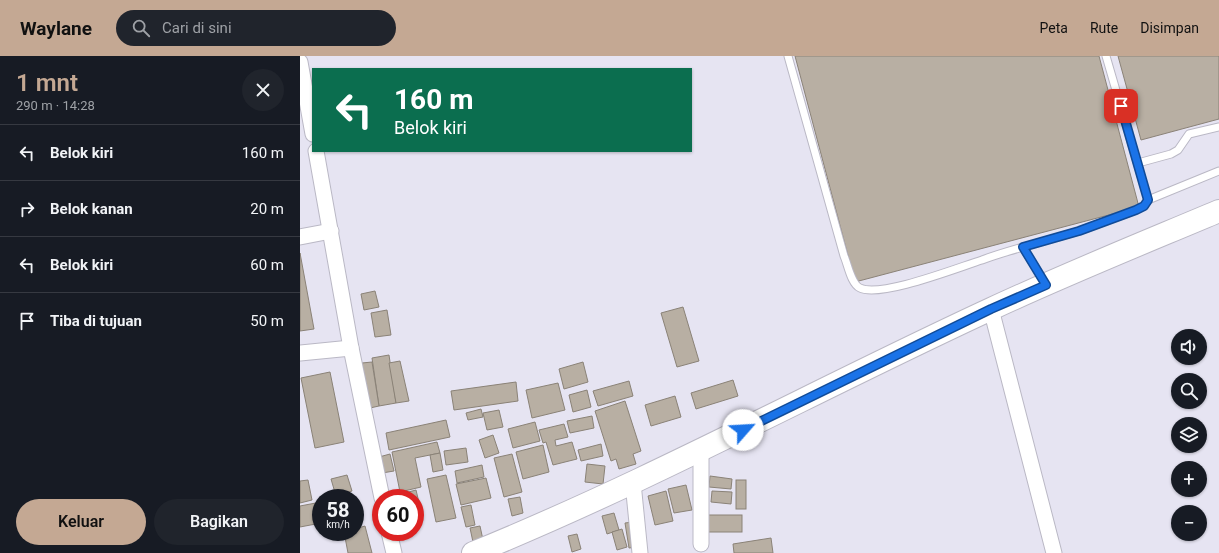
<!DOCTYPE html>
<html lang="id">
<head>
<meta charset="utf-8">
<style>
	:root { --surface:#171b24; --page:#20242c; --text:#f1f3f6; --muted:#9ea1a6; --line:#363941; --accent:#c4a893 }
	body { margin:0; font-family:Roboto,sans-serif; background:var(--page); color:var(--text); height:100vh; display:flex; flex-direction:column; font-size:15px; white-space:nowrap }
	* { box-sizing:border-box; margin:0 }
	p { font-size:13px; color:var(--muted) }
	.icon { flex:none; width:22px; height:22px; fill:none; stroke:currentColor; stroke-width:2; stroke-linecap:round; stroke-linejoin:round }
	.map { position:relative; flex:1; overflow:hidden }
	.panel { display:flex; flex-direction:column; background:var(--surface); width:300px }
	.panel>* { flex:none }
	.guide { position:absolute; left:12px; top:12px; width:380px; height:84px; border-radius:0px; box-shadow:0 1px 3px #0004; background:#0b6e4f; color:#fff; overflow:hidden }
	.tools { position:absolute; left:871px; top:273px; display:grid; gap:8px }
	.tools a { display:grid; place-items:center; width:36px; height:36px; border-radius:50%; background:var(--surface); box-shadow:0 1px 3px #0004; font-size:20px }
	.speed { position:absolute; left:12px; top:433px; display:flex; gap:8px; font-size:20px; font-weight:700; text-align:center }
	.speed>* { display:grid; place-content:center; width:52px; height:52px; border-radius:50%; background:var(--surface); box-shadow:0 1px 3px #0004; line-height:1 }
	.speed small { font-size:10px; font-weight:400 }
	.speed .limit { border:6px solid #d22; background:#fff; color:#111 }
	.pin { position:absolute; display:grid; place-items:center; width:34px; height:34px; color:#fff; margin:-17px; border-radius:8px; box-shadow:0 2px 6px #0006 }
	.me { position:absolute; width:44px; margin:-22px; rotate:64deg; stroke-linejoin:round; filter:drop-shadow(0 0 3px #0008) }
	.turn { display:flex; align-items:center; gap:14px; height:84px; padding:0 16px; font-size:18px }
	.turn .icon { width:52px; height:52px; stroke-width:2.5 }
	.turn b { display:block; font-size:28px; line-height:34px }
	.round { display:grid; place-items:center; flex:none; width:42px; height:42px; border-radius:21px; background:var(--page) }
	.head { display:flex; align-items:center; justify-content:space-between; height:68px; padding:0 16px }
	h1 { font-size:24px; font-weight:600; line-height:30px; color:var(--accent) }
	.action { display:flex; gap:8px; margin-top:auto; padding:8px 16px }
	.action a { flex:1; height:46px; border-radius:24px; background:var(--accent); color:#111; font-size:16px; font-weight:600; line-height:46px; text-align:center }
	.action a+a { background:var(--page); color:var(--text) }
	ul { padding:0; list-style:none }
	li { display:flex; align-items:center; gap:12px; height:56px; padding:0 16px; border-top:1px solid var(--line) }
	li div { flex:1 }
	li b { display:block; font-size:15px }
	li em { font-style:normal }
	header { display:flex; align-items:center; gap:24px; box-sizing:border-box; height:56px; padding:0 20px; background:var(--accent); color:#111 }
	header strong { font-size:19px }
	nav { display:flex; gap:22px; margin-inline-start:auto; font-size:14px }
	.search { width:280px; height:36px; background:var(--page); display:flex; align-items:center; gap:10px; box-sizing:border-box; padding:0 14px; border-radius:22px; color:var(--muted); font-size:15px }
	main { display:flex; flex:1; min-height:0 }
	.map>svg:first-child { display:block }
</style>
</head>
<body>
<header>
<strong>Waylane</strong>
<div class="search"><svg class="icon" aria-label="search" viewBox="0 0 24 24"><circle cx="10" cy="10" r="6"/><path d="M15 15l6 6"/></svg>Cari di sini</div>
<nav><a>Peta</a><a>Rute</a><a>Disimpan</a></nav>
</header>
<main>
<section class="panel">
<div class="head"><div><h1>1 mnt</h1><p>290 m · 14:28</p></div><a class="round"><svg class="icon" aria-label="close" viewBox="0 0 24 24"><path d="M6 6l12 12M18 6L6 18"/></svg></a></div>
<ul>
<li><svg class="icon" aria-label="left" viewBox="0 0 24 24"><path d="M17 20v-9H6M10 6l-5 5 5 5"/></svg><div><b>Belok kiri</b></div><em>160 m</em></li>
<li><svg class="icon" aria-label="right" viewBox="0 0 24 24"><path d="M7 20v-9h11M14 6l5 5-5 5"/></svg><div><b>Belok kanan</b></div><em>20 m</em></li>
<li><svg class="icon" aria-label="left" viewBox="0 0 24 24"><path d="M17 20v-9H6M10 6l-5 5 5 5"/></svg><div><b>Belok kiri</b></div><em>60 m</em></li>
<li><svg class="icon" aria-label="arrive" viewBox="0 0 24 24"><path d="M6 21V4h12l-3 4 3 4H6"/></svg><div><b>Tiba di tujuan</b></div><em>50 m</em></li>
</ul>
<div class="action"><a>Keluar</a><a>Bagikan</a></div>
</section>
<div class="map">
<svg width="919" height="497" viewBox="0 0 919 497">
	<rect width="100%" height="100%" fill="#e6e4f2"/>
	<g fill="#b8afa3" stroke="#8a8277">
		<path d="M495,0H799L839,151L555,226Z"/>
		<path d="M818,0H919V63L841,84Z"/>
		<path d="M0,197L14,273L0,275Z"/>
		<path d="M75,235L79,251L64,254L61,238Z"/>
		<path d="M383,251L399,305L377,311L361,257Z"/>
		<path d="M87,254L91,279L75,281L71,257Z"/>
		<path d="M89,299L96,347L79,350L72,302Z"/>
		<path d="M100,305L109,345L96,347L89,307Z"/>
		<path d="M72,306L79,350L70,352L62,307Z"/>
		<path d="M283,306L288,326L264,333L259,313Z"/>
		<path d="M30,316L44,386L15,392L1,322Z"/>
		<path d="M433,324L438,340L396,353L391,337Z"/>
		<path d="M329,325L333,340L298,350L293,335Z"/>
		<path d="M216,326L218,345L154,354L151,335Z"/>
		<path d="M258,327L265,354L232,362L226,334Z"/>
		<path d="M287,334L291,351L273,356L269,339Z"/>
		<path d="M375,340L381,361L351,370L345,349Z"/>
		<path d="M325,345L341,395L333,398L336,408L319,413L316,403L311,405L295,355Z"/>
		<path d="M181,353L183,361L168,364L166,357Z"/>
		<path d="M199,354L203,371L187,374L183,357Z"/>
		<path d="M292,360L294,372L270,377L267,365Z"/>
		<path d="M146,364L150,381L89,394L86,377Z"/>
		<path d="M235,366L240,385L213,392L208,373Z"/>
		<path d="M264,368L268,381L255,384L256,390L272,386L277,403L253,409L246,386L243,387L239,374Z"/>
		<path d="M193,379L199,397L185,402L179,384Z"/>
		<path d="M137,386L140,397L115,402L121,431L100,436L92,396Z"/>
		<path d="M301,388L303,400L281,405L278,394Z"/>
		<path d="M243,389L249,416L223,423L216,396Z"/>
		<path d="M166,392L168,406L146,409L144,395Z"/>
		<path d="M140,397L143,414L133,416L130,399Z"/>
		<path d="M90,398L94,415L82,417L79,401Z"/>
		<path d="M212,398L222,436L204,441L194,402Z"/>
		<path d="M287,408L305,410L303,428L285,426Z"/>
		<path d="M182,409L184,421L157,427L155,415Z"/>
		<path d="M47,419L52,435L36,440L31,423Z"/>
		<path d="M146,419L156,462L136,466L127,423Z"/>
		<path d="M410,420L432,423L431,433L409,431Z"/>
		<path d="M186,422L191,442L161,449L156,428Z"/>
		<path d="M8,424L12,444L0,447V425Z"/>
		<rect x="436" y="424" width="10" height="29"/>
		<path d="M386,429L392,454L374,457L368,433Z"/>
		<path d="M116,434L121,455L115,456L117,464L115,465V442H97V439Z"/>
		<path d="M366,435L373,465L355,469L348,440Z"/>
		<path d="M412,435L432,436L431,448L411,446Z"/>
		<path d="M220,441L223,457L212,460L208,443Z"/>
		<path d="M21,446V467L0,471V450Z"/>
		<path d="M171,449L175,469L166,471L161,451Z"/>
		<path d="M314,457L319,474L307,478L302,460Z"/>
		<rect x="408" y="459" width="34" height="17"/>
		<path d="M333,466L337,491L329,492L325,467Z"/>
		<path d="M65,470L72,497H48L44,476H55V473Z"/>
		<path d="M180,470L183,484L173,486L170,472Z"/>
		<path d="M322,473L327,491L317,494L312,476Z"/>
		<path d="M277,478L281,493L272,496L268,480Z"/>
		<path d="M471,482L473,497H434L433,488Z"/>
	</g>
	<g fill="none" stroke-linecap="round" stroke-linejoin="round">
		<g stroke="#bab8c5" stroke-width="9">
			<g id="lane">
				<path d="M488,0L544,200C548,209 551,228 560,232C581,242 659,211 682,204C695,199 709,195 723,191L745,227"/>
				<path d="M806,0L848,144"/>
				<path d="M838,107L871,98L878,94L889,78L919,71"/>
				<path d="M723,191L779,175L836,154L844,150L848,144L919,115"/>
			</g>
		</g>
		<g stroke="#bab8c5" stroke-width="17">
			<g id="street">
				<path d="M0,6L13,78"/>
				<path d="M16,95L51,292L82,442"/>
				<path d="M0,181L31,175"/>
				<path d="M691,253L754,497"/>
				<path d="M0,297L51,292"/>
				<path d="M333,427L340,497"/>
				<path d="M89,476L94,497"/>
				<path d="M401,488V394"/>
			</g>
		</g>
		<g stroke="#bab8c5" stroke-width="24">
			<path id="primary" d="M173,497C350,425 518,333 691,253C766,218 843,187 919,155"/>
		</g>
		<use href="#lane" stroke="#fff" stroke-width="7"/>
		<use href="#street" stroke="#fff" stroke-width="15"/>
		<use href="#primary" stroke="#fff" stroke-width="22"/>
	</g>
	<g fill="none" stroke-linecap="round" stroke-linejoin="round">
		<g stroke="#114b97" stroke-width="10">
			<path id="route" d="M443,374L691,253L746,229L723,191L779,175L836,154L844,150L848,144L821,50"/>
		</g>
		<use href="#route" stroke="#1a73e8" stroke-width="7"/>
	</g>
</svg>
<div class="tools">
<a><svg class="icon" aria-label="sound" viewBox="0 0 24 24"><path d="M4 9h4l5-4v14l-5-4H4zM17 9q2 3 0 6"/></svg></a>
<a><svg class="icon" aria-label="search" viewBox="0 0 24 24"><circle cx="10" cy="10" r="6"/><path d="M15 15l6 6"/></svg></a>
<a><svg class="icon" aria-label="layers" viewBox="0 0 24 24"><path d="M12 4l9 5-9 5-9-5zM3 14l9 5 9-5"/></svg></a>
<a>+</a>
<a>−</a>
</div>
<div class="speed"><div>58<small>km/h</small></div><div class="limit">60</div></div>
<div class="pin" style="left:821px;top:50px;background:#d93025"><svg class="icon" aria-label="arrive" viewBox="0 0 24 24"><path d="M6 21V4h12l-3 4 3 4H6"/></svg></div>
<svg class="me" style="left:443px;top:374px" viewBox="-20 -20 40 40"><circle r="19" fill="#fff"/><path d="M0-13L10 11 0 6-10 11z" fill="#1a73e8"/></svg>
<div class="guide">
<div class="turn"><svg class="icon" aria-label="left" viewBox="0 0 24 24"><path d="M17 20v-9H6M10 6l-5 5 5 5"/></svg><div><b>160 m</b>Belok kiri</div></div>
</div>
</div>
</main>
</body>
</html>
